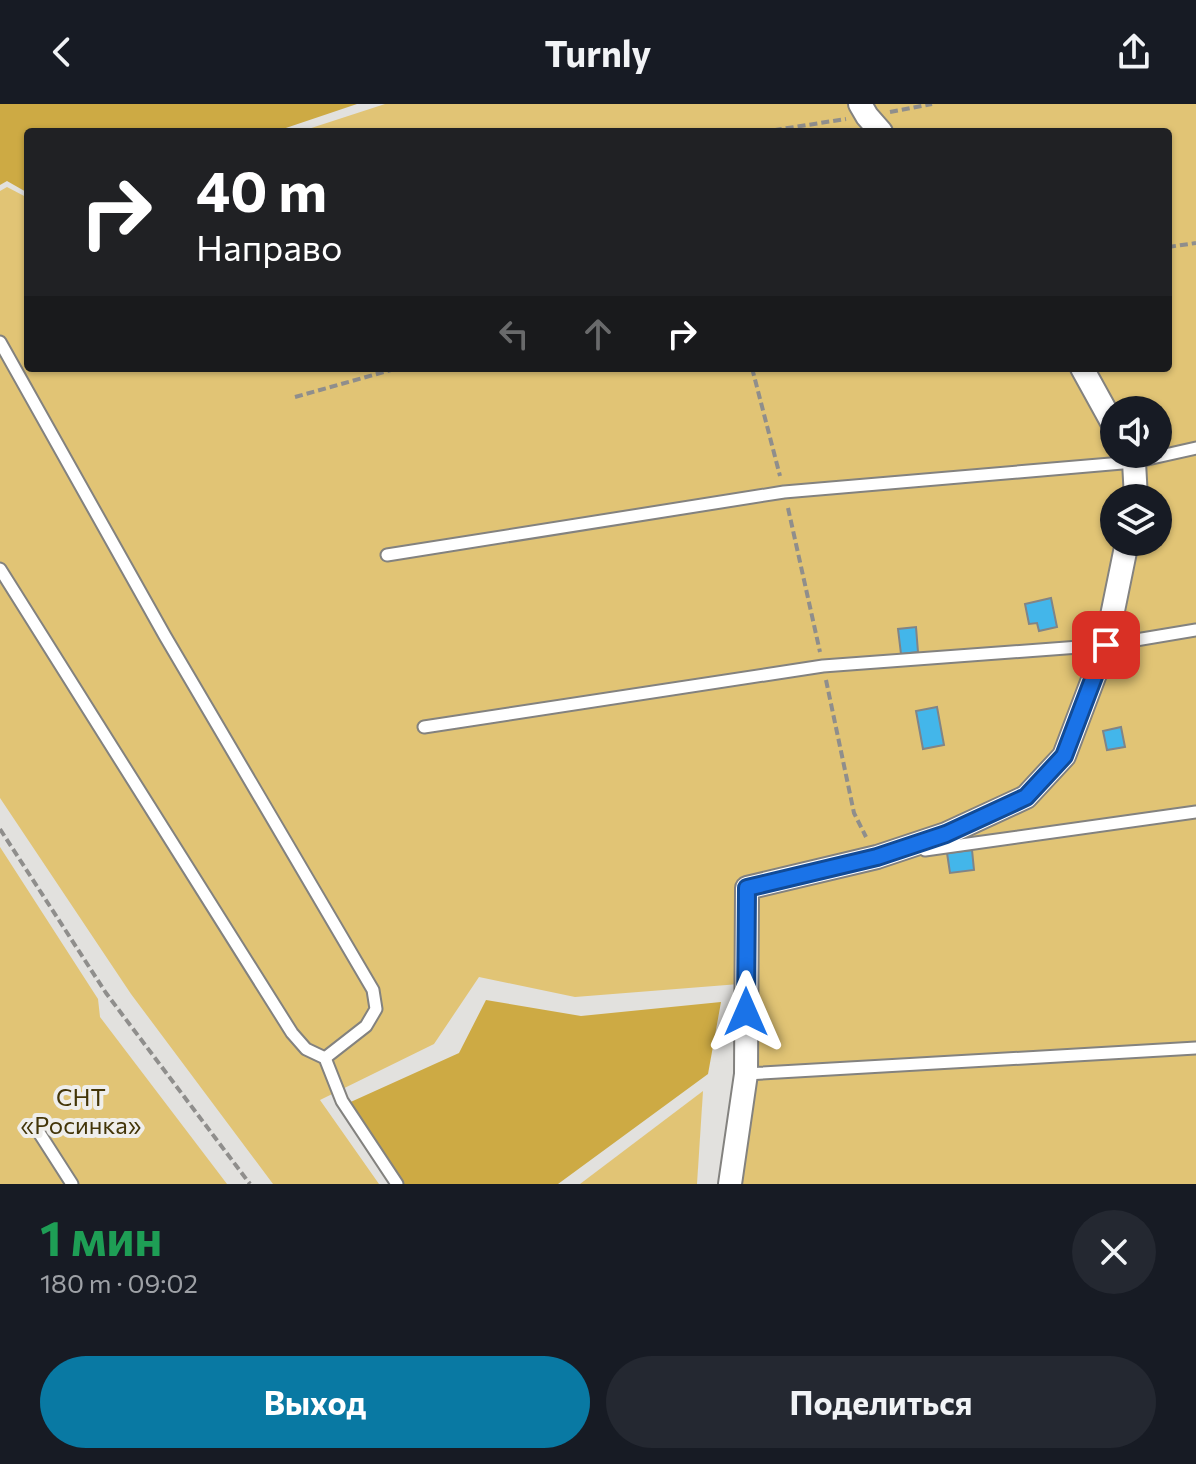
<!DOCTYPE html>
<html lang="ru">
<head>
<meta charset="utf-8">
<style>
	:root { --surface:#171b24; --page:#242831; --text:#f1f3f6; --muted:#9ea1a6; --accent:#0979a3 }
	body { margin:0; font-family:Commissioner,sans-serif; background:var(--page); color:var(--text); height:100vh; display:flex; flex-direction:column; font-size:30px; white-space:nowrap }
	* { box-sizing:border-box; margin:0 }
	p { font-size:26px; color:var(--muted) }
	.icon { flex:none; width:44px; height:44px; fill:none; stroke:currentColor; stroke-width:2; stroke-linecap:round; stroke-linejoin:round }
	.map { position:relative; height:1080px; overflow:hidden }
	.panel { display:flex; flex-direction:column; background:var(--surface); flex:1 }
	.panel>* { flex:none }
	.hud { position:absolute; left:24px; top:24px; width:1148px; height:244px; border-radius:8px; box-shadow:0 2px 6px #0004; background:#202124; color:#fff; overflow:hidden }
	.tools { position:absolute; left:1100px; top:292px; display:grid; gap:16px }
	.tools a { display:grid; place-items:center; width:72px; height:72px; border-radius:50%; background:var(--surface); box-shadow:0 2px 6px #0004; font-size:40px }
	.pin { position:absolute; display:grid; place-items:center; width:68px; height:68px; color:#fff; margin:-34px; border-radius:16px; box-shadow:0 4px 12px #0006 }
	.me { position:absolute; width:88px; margin:-44px; rotate:0deg; stroke-linejoin:round; filter:drop-shadow(0 0 6px #0008) }
	.turn { display:flex; align-items:center; gap:28px; height:168px; padding:0 40px; font-size:36px }
	.turn .icon { width:104px; height:104px; stroke-width:2.5 }
	.turn b { display:block; font-size:56px; line-height:68px }
	.lanes { display:flex; align-items:center; height:76px; padding:0 40px; background:#0003; justify-content:center; gap:40px; direction:ltr }
	.lanes .off { opacity:.35 }
	.round { display:grid; place-items:center; flex:none; width:84px; height:84px; border-radius:42px; background:var(--page) }
	.overview { display:flex; align-items:center; justify-content:space-between; height:136px; padding:0 40px }
	h1 { font-size:48px; font-weight:700; line-height:60px; color:#1e9e55 }
	.button { display:flex; gap:16px; margin-top:auto; padding:16px 40px }
	.button a { flex:1; height:92px; border-radius:48px; background:var(--accent); color:#fff; font-size:32px; font-weight:700; line-height:92px; text-align:center }
	.button a+a { background:var(--page); color:var(--text) }
	header { display:flex; justify-content:space-between; align-items:center; height:104px; padding:0 40px; background:var(--surface); font-size:36px; font-weight:700 }
	.map>svg:first-child { display:block }
</style>
</head>
<body>
<header><svg class="icon" aria-label="back" viewBox="0 0 24 24"><path d="M15 5l-7 7 7 7"/></svg>Turnly<svg class="icon" aria-label="share" viewBox="0 0 24 24"><path d="M12 15V3M7 8l5-5 5 5M5 13v7h14v-7"/></svg></header>
<div class="map">
<svg width="1196" height="1080" viewBox="0 0 1196 1080">
	<rect width="100%" height="100%" fill="#e2e1de"/>
	<g fill="#e1c475" fill-rule="evenodd">
		<path d="M385,0H1196V1080H740L752,879L575,893L479,873L434,940L320,996L379,1080H273L131,890L0,694V87L7,83L28,94V264H1168V28H299ZM1114,306H1158V350H1114ZM1114,394H1158V438H1114Z"/>
		<path d="M0,743L98,895L100,913L227,1080H0Z"/>
		<path d="M703,987L697,1080H580Z"/>
	</g>
	<g fill="#cdaa44">
		<path d="M0,0H357L274,28H28V89L7,77L0,81Z"/>
		<path d="M486,896L581,912L721,898L708,970L558,1080H395L344,1001L459,949Z"/>
	</g>
	<g fill="#43b6ea" stroke="#818486" stroke-width="2">
		<path d="M1051,494L1057,523L1039,527L1037,519L1029,520L1025,500Z"/>
		<path d="M916,523L918,548L901,550L898,525Z"/>
		<path d="M937,603L944,641L923,645L916,607Z"/>
		<path d="M1121,623L1125,643L1107,646L1103,627Z"/>
		<path d="M972,746L974,766L950,769L947,749Z"/>
	</g>
	<g fill="none" stroke-linecap="round" stroke-linejoin="round">
		<g stroke="#83827f" stroke-width="15">
			<g id="service">
				<path d="M0,238L165,532L373,886L376,905L366,922L325,954"/>
				<path d="M387,451L784,388L1134,358L1196,344"/>
				<path d="M0,465L292,929L306,945L325,954L342,997L397,1080"/>
				<path d="M424,623L823,562L1106,541L1196,526"/>
				<path d="M925,746L1196,708"/>
				<path d="M746,970L1196,944"/>
				<path d="M38,1027L72,1080"/>
			</g>
		</g>
		<g stroke="#83827f" stroke-width="26">
			<g id="minor">
				<path d="M860,0L867,12L881,28"/>
				<path d="M1082,264L1114,322"/>
				<path d="M1130,350L1134,358L1136,394"/>
				<path d="M730,1080L746,970L747,784L877,753L946,730L1026,693L1064,652L1106,541L1127,438"/>
			</g>
		</g>
		<g stroke="#8f8e8c" stroke-width="4" stroke-dasharray="8 4" stroke-linecap="butt">
			<path d="M890,8L932,0"/>
			<path d="M762,28L846,15"/>
			<path d="M1168,143L1196,139"/>
			<path d="M752,264L780,372"/>
			<path d="M295,293L398,264"/>
			<path d="M788,404L820,548"/>
			<path d="M826,576L854,709L866,733"/>
			<path d="M0,725L106,889L250,1080"/>
		</g>
		<use href="#service" stroke="#fff" stroke-width="11"/>
		<use href="#minor" stroke="#fff" stroke-width="22"/>
	</g>
	<g fill="none" stroke-linecap="round" stroke-linejoin="round">
		<g stroke="#114b97" stroke-width="20">
			<path id="route" d="M746,908L747,784L877,753L946,730L1026,693L1064,652L1106,541"/>
		</g>
		<use href="#route" stroke="#1a73e8" stroke-width="14"/>
	</g>
	<g text-anchor="middle" stroke-width="8" stroke-linejoin="round" paint-order="stroke">
		<g font-size="24" fill="#433508" stroke="#efeeeb">
			<text x="81" y="1002">СНТ<tspan x="81" dy="28">«Росинка»</tspan></text>
		</g>
	</g>
</svg>
<div class="tools">
<a><svg class="icon" aria-label="sound" viewBox="0 0 24 24"><path d="M4 9h4l5-4v14l-5-4H4zM17 9q2 3 0 6"/></svg></a>
<a><svg class="icon" aria-label="layers" viewBox="0 0 24 24"><path d="M12 4l9 5-9 5-9-5zM3 14l9 5 9-5"/></svg></a>
</div>
<div class="pin" style="left:1106px;top:541px;background:#d93025"><svg class="icon" aria-label="arrive" viewBox="0 0 24 24"><path d="M6 21V4h12l-3 4 3 4H6"/></svg></div>
<svg class="me" style="left:746px;top:908px" viewBox="-20 -20 40 40"><path d="M0-17L14 15 0 8-14 15z" fill="#1a73e8" stroke="#fff" stroke-width="4"/></svg>
<div class="hud">
<div class="turn"><svg class="icon" aria-label="right" viewBox="0 0 24 24"><path d="M7 20v-9h11M14 6l5 5-5 5"/></svg><div><b>40 m</b>Направо</div></div>
<div class="lanes"><svg class="icon off" aria-label="left" viewBox="0 0 24 24"><path d="M17 20v-9H6M10 6l-5 5 5 5"/></svg><svg class="icon off" aria-label="ahead" viewBox="0 0 24 24"><path d="M12 20V5M6 11l6-6 6 6"/></svg><svg class="icon" aria-label="right" viewBox="0 0 24 24"><path d="M7 20v-9h11M14 6l5 5-5 5"/></svg></div>
</div>
</div>
<section class="panel">
<div class="overview"><div><h1>1 мин</h1><p>180 m · 09:02</p></div><a class="round"><svg class="icon" aria-label="close" viewBox="0 0 24 24"><path d="M6 6l12 12M18 6L6 18"/></svg></a></div>
<div class="button"><a>Выход</a><a>Поделиться</a></div>
</section>
</body>
</html>
